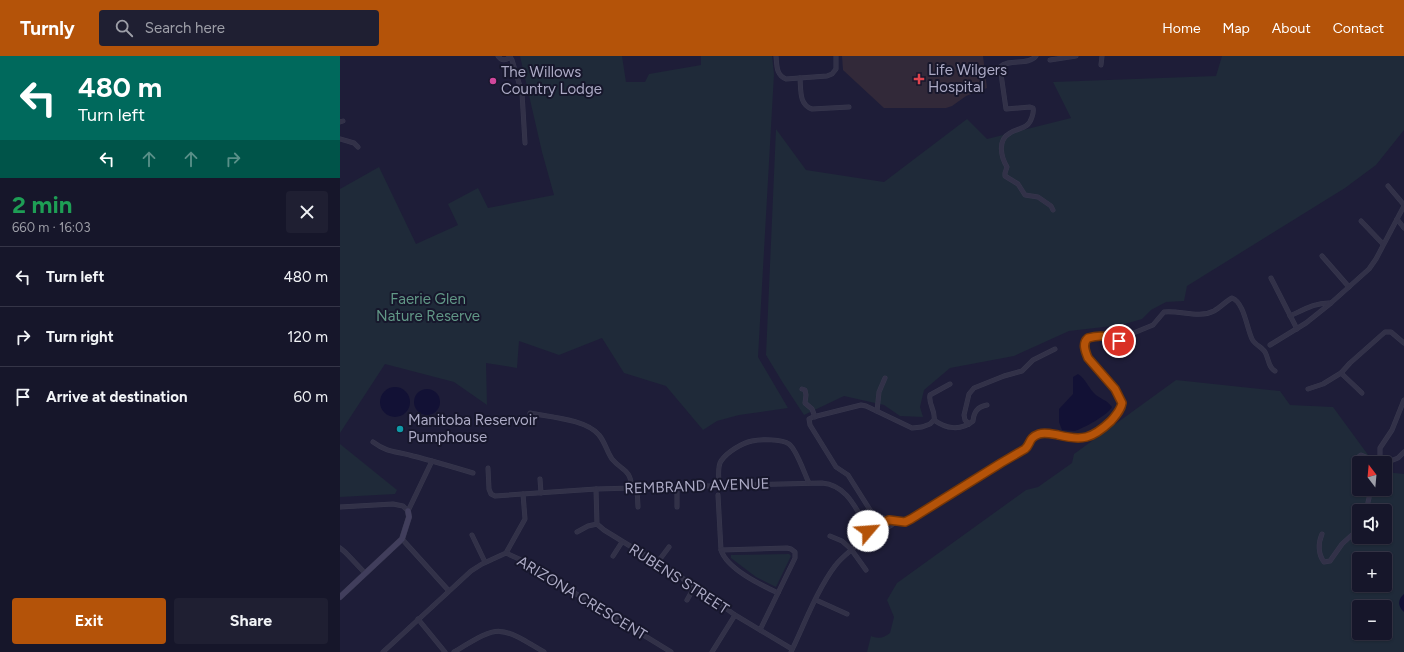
<!DOCTYPE html>
<html lang="en">
<head>
<meta charset="utf-8">
<style>
	:root { --surface:#16162a; --page:#1f1f32; --text:#f1f3f6; --muted:#9e9fa8; --line:#353547; --accent:#b45309 }
	body { margin:0; font-family:Figtree,sans-serif; background:var(--page); color:var(--text); height:100vh; display:flex; flex-direction:column; font-size:15px; white-space:nowrap }
	* { box-sizing:border-box; margin:0 }
	p { font-size:13px; color:var(--muted) }
	.icon { flex:none; width:22px; height:22px; fill:none; stroke:currentColor; stroke-width:2; stroke-linecap:round; stroke-linejoin:round }
	.map { position:relative; flex:1; overflow:hidden }
	.details { display:flex; flex-direction:column; background:var(--surface); width:340px }
	.details>* { flex:none }
	.hud { background:#00695c; color:#fff; overflow:hidden }
	.needle { width:26px; rotate:344deg }
	.fabs { position:absolute; left:1012px; top:400px; display:grid; gap:8px }
	.fabs a { display:grid; place-items:center; width:40px; height:40px; border-radius:4px; background:var(--surface); box-shadow:0 1px 3px #0004,0 0 0 1px var(--line); font-size:20px }
	.pin { position:absolute; display:grid; place-items:center; width:34px; height:34px; color:#fff; margin:-17px; border:2px solid #fff; border-radius:50%; box-shadow:0 1px 4px #0007 }
	.me { position:absolute; width:44px; margin:-22px; rotate:63deg; stroke-linejoin:round; filter:drop-shadow(0 0 3px #0008) }
	.turn { display:flex; align-items:center; gap:14px; height:84px; padding:0 12px; font-size:18px }
	.turn .icon { width:52px; height:52px; stroke-width:2.5 }
	.turn b { display:block; font-size:28px; line-height:34px }
	.lanes { display:flex; align-items:center; height:38px; padding:0 12px; background:#0003; justify-content:center; gap:20px; direction:ltr }
	.lanes .off { opacity:.35 }
	.round { display:grid; place-items:center; flex:none; width:42px; height:42px; border-radius:4px; background:var(--page) }
	.summary { display:flex; align-items:center; justify-content:space-between; height:68px; padding:0 12px }
	h1 { font-size:24px; font-weight:700; line-height:30px; color:#1e9e55 }
	.button { display:flex; gap:8px; margin-top:auto; padding:8px 12px }
	.button a { flex:1; height:46px; border-radius:4px; background:var(--accent); color:#fff; font-size:16px; font-weight:700; line-height:46px; text-align:center }
	.button a+a { background:var(--page); color:var(--text) }
	ul { padding:0; list-style:none }
	li { display:flex; align-items:center; gap:12px; height:60px; padding:0 12px; border-top:1px solid var(--line) }
	li div { flex:1 }
	li b { display:block; font-size:15px }
	li em { font-style:normal }
	header { display:flex; align-items:center; gap:24px; box-sizing:border-box; height:56px; padding:0 20px; background:var(--accent); color:#fff }
	header strong { font-size:19px }
	nav { display:flex; gap:22px; margin-inline-start:auto; font-size:14px }
	.search { width:280px; height:36px; background:var(--page); display:flex; align-items:center; gap:10px; box-sizing:border-box; padding:0 14px; border-radius:4px; color:var(--muted); font-size:15px }
	main { display:flex; flex:1; min-height:0 }
	.map>svg:first-child { display:block }
</style>
</head>
<body>
<header>
<strong>Turnly</strong>
<div class="search"><svg class="icon" aria-label="search" viewBox="0 0 24 24"><circle cx="10" cy="10" r="6"/><path d="M15 15l6 6"/></svg>Search here</div>
<nav><a>Home</a><a>Map</a><a>About</a><a>Contact</a></nav>
</header>
<main>
<section class="details">
<div class="hud">
<div class="turn"><svg class="icon" aria-label="left" viewBox="0 0 24 24"><path d="M17 20v-9H6M10 6l-5 5 5 5"/></svg><div><b>480 m</b>Turn left</div></div>
<div class="lanes"><svg class="icon" aria-label="left" viewBox="0 0 24 24"><path d="M17 20v-9H6M10 6l-5 5 5 5"/></svg><svg class="icon off" aria-label="ahead" viewBox="0 0 24 24"><path d="M12 20V5M6 11l6-6 6 6"/></svg><svg class="icon off" aria-label="ahead" viewBox="0 0 24 24"><path d="M12 20V5M6 11l6-6 6 6"/></svg><svg class="icon off" aria-label="right" viewBox="0 0 24 24"><path d="M7 20v-9h11M14 6l5 5-5 5"/></svg></div>
</div>
<div class="summary"><div><h1>2 min</h1><p>660 m · 16:03</p></div><a class="round"><svg class="icon" aria-label="close" viewBox="0 0 24 24"><path d="M6 6l12 12M18 6L6 18"/></svg></a></div>
<ul>
<li><svg class="icon" aria-label="left" viewBox="0 0 24 24"><path d="M17 20v-9H6M10 6l-5 5 5 5"/></svg><div><b>Turn left</b></div><em>480 m</em></li>
<li><svg class="icon" aria-label="right" viewBox="0 0 24 24"><path d="M7 20v-9h11M14 6l5 5-5 5"/></svg><div><b>Turn right</b></div><em>120 m</em></li>
<li><svg class="icon" aria-label="arrive" viewBox="0 0 24 24"><path d="M6 21V4h12l-3 4 3 4H6"/></svg><div><b>Arrive at destination</b></div><em>60 m</em></li>
</ul>
<div class="button"><a>Exit</a><a>Share</a></div>
</section>
<div class="map">
<svg width="1064" height="596" viewBox="0 0 1064 596">
	<rect width="100%" height="100%" fill="#1e1d38"/>
	<path fill="#322939" d="M502,0H643L647,32L626,40L612,50L606,52H544L503,14Z"/>
	<g fill="#1f2a39" fill-rule="evenodd">
		<path d="M180,0H282L286,26H305L309,18L361,9V0H432L434,18L418,301L448,352L399,359L377,365L363,374L326,330L284,317L262,282L219,299L179,285L177,312L146,307L147,349L114,326L45,308L0,377V133L39,111L76,188L118,169L108,148L138,132L148,152L214,139L202,96Z"/>
		<path d="M882,0H1064V74L1036,109L1005,132L847,230L844,245L826,246L811,254L802,263L781,269L729,275L674,300L610,312L584,334L580,351L583,361L560,360L544,349L504,340L464,359L443,327L426,299L436,73L466,114L544,126L627,63L647,83L731,62L713,26L876,20Z"/>
		<path d="M836,324L940,335L950,349L993,351L1034,407H1019V433H1045V416L1064,418V417V596H527L531,580C538,583 544,582 550,577L554,561L547,544L557,527L686,434L698,431L732,407L734,398ZM1019,455H1045V481H1019ZM1019,503H1045V529H1019ZM1019,551H1045V577H1019Z"/>
		<path d="M0,388L57,434L55,438L0,441Z"/>
		<path d="M449,498L451,500L436,531L416,521L391,502V499Z"/>
	</g>
	<g fill="#121135">
		<path d="M738,318C746,323 749,333 756,339C762,344 766,343 772,351C768,359 744,372 735,375C731,375 726,374 722,374L719,366V353L733,338V321Z"/>
		<circle cx="55" cy="346" r="15"/>
		<circle cx="87" cy="346" r="13"/>
		<path d="M1064,538V556C1057,550 1058,543 1064,538Z"/>
	</g>
	<g fill="none" stroke-linecap="round" stroke-linejoin="round">
		<g stroke="#38384e" stroke-width="5">
			<g id="street">
				<path d="M158,0C161,5 167,5 170,0"/>
				<path d="M436,0C437,10 436,19 446,23L487,20L492,18L496,13V0"/>
				<path d="M696,0C688,10 669,2 660,11L666,53L690,51L693,52C694,55 693,58 692,61C688,74 679,71 670,77C657,84 661,101 667,111L665,117V120L678,128L685,139L698,141L711,150L713,154"/>
				<path d="M170,1L172,4L182,37L185,87"/>
				<path d="M710,4L736,0"/>
				<path d="M761,9L762,0"/>
				<path d="M460,22C461,34 459,49 472,53L509,51"/>
				<path d="M0,66L3,65"/>
				<path d="M0,83L14,87L18,91"/>
				<path d="M1048,130L1064,149"/>
				<path d="M1057,163L1064,172"/>
				<path d="M1021,165L1043,188"/>
				<path d="M982,200L1009,231"/>
				<path d="M931,222L957,273"/>
				<path d="M950,260C963,254 976,246 991,247"/>
				<path d="M930,289L966,267L991,247L1029,213L1036,203L1064,150"/>
				<path d="M1001,317L1022,337"/>
				<path d="M610,328L590,339C588,348 596,355 594,364L590,368L582,371L572,372L526,350L521,349L473,361L469,363L470,369L496,411L508,419L532,457L549,464L562,466L568,465L661,407L686,393L690,384L698,378H711L738,383L752,379L765,370L775,361L781,353L782,347L775,333L748,302L746,296L745,288L747,282L758,280H769L780,285L791,278L813,269L824,256C841,254 858,263 874,255C881,251 886,245 892,242C904,246 907,273 912,283C915,289 922,291 925,296C929,303 928,311 935,315"/>
				<path d="M462,333L465,334L466,339L465,347L472,353L475,361"/>
				<path d="M968,333L983,328L1001,317L1010,307L1045,276H1051L1064,287"/>
				<path d="M537,355L539,336L545,322"/>
				<path d="M190,357C209,361 246,363 259,379C265,386 267,396 272,403C283,416 290,412 292,432"/>
				<path d="M594,364C606,373 621,375 633,365C634,356 637,351 647,349"/>
				<path d="M629,368L625,364L624,359L629,338L634,332L664,320L682,315L693,304L715,293"/>
				<path d="M33,386C48,397 56,395 73,400C93,405 113,411 133,417"/>
				<path d="M1040,403V392L1052,374L1064,344"/>
				<path d="M148,412L149,433L151,438L155,440L256,433L482,427C507,429 516,453 527,471L528,477C520,489 504,498 495,510C477,534 464,569 451,596"/>
				<path d="M1019,412L1015,407L1017,402L1021,399L1033,404H1053L1058,402L1064,396"/>
				<path d="M200,423L201,437"/>
				<path d="M379,429C379,422 377,411 381,405C387,396 402,387 412,385C421,383 442,383 449,388C457,394 464,417 469,427"/>
				<path d="M337,431V451"/>
				<path d="M297,432L298,451"/>
				<path d="M256,433L257,468L264,474L355,530L395,559L452,593"/>
				<path d="M378,439L381,494C387,513 421,529 438,537"/>
				<path d="M0,451L53,448L63,450L68,455L92,405"/>
				<path d="M1026,455L1029,442V433"/>
				<path d="M528,475L548,464"/>
				<path d="M237,476L248,470L257,468"/>
				<path d="M528,477C540,476 548,473 557,465"/>
				<path d="M982,478C978,487 978,498 984,506L990,505L1002,488L1013,478L1019,469"/>
				<path d="M132,479L145,506"/>
				<path d="M490,480L502,485L511,493L526,514"/>
				<path d="M62,483L109,535"/>
				<path d="M0,492L5,496L25,517"/>
				<path d="M381,494L447,492L451,493L455,496V502L420,574"/>
				<path d="M166,497L185,463L183,438"/>
				<path d="M273,500L282,486"/>
				<path d="M317,507L329,491"/>
				<path d="M347,544L355,530"/>
				<path d="M476,544L507,558"/>
				<path d="M78,563L105,596"/>
				<path d="M43,596L131,515L142,508L166,497L179,503L331,596"/>
				<path d="M114,596C159,569 158,568 204,596"/>
				<path d="M372,596L395,559"/>
			</g>
		</g>
		<g stroke="#38384e" stroke-width="6">
			<path id="secondary" d="M0,541L62,483L69,461L68,455"/>
		</g>
		<use href="#street" stroke="#323148" stroke-width="4"/>
		<use href="#secondary" stroke="#413e5c" stroke-width="5.5"/>
	</g>
	<g fill="none" stroke-linecap="round" stroke-linejoin="round">
		<g stroke="#753606" stroke-width="10">
			<path id="route" d="M528,475L549,464L565,466L571,463L661,407L685,393C691,388 688,382 699,378C705,376 712,378 718,379C742,385 752,383 771,365C776,359 781,354 782,347L775,333L748,302C745,295 742,287 748,282C759,279 768,279 779,285"/>
		</g>
		<use href="#route" stroke="#b45309" stroke-width="7"/>
	</g>
	<path fill="#e0444e" stroke="#17172c" stroke-width="1.5" d="M577 17h4v4h4v4h-4v4h-4v-4h-4v-4h4z"/>
	<circle fill="#d1479c" stroke="#17172c" stroke-width="1.5" cx="153" cy="25" r="4"/>
	<circle fill="#0f9aa8" stroke="#17172c" stroke-width="1.5" cx="60" cy="373" r="4"/>
	<g text-anchor="middle" stroke-width="4" stroke-linejoin="round" paint-order="stroke">
		<g font-size="15" fill="#acaac5" stroke="#17172c" text-anchor="start">
			<text x="588" y="19">Life Wilgers<tspan x="588" dy="17">Hospital</tspan></text>
			<text x="161" y="21">The Willows<tspan x="161" dy="17">Country Lodge</tspan></text>
			<text x="68" y="369">Manitoba Reservoir<tspan x="68" dy="17">Pumphouse</tspan></text>
		</g>
		<g font-size="15" fill="#619786" stroke="#17172c">
			<text x="88" y="248">Faerie Glen<tspan x="88" dy="17">Nature Reserve</tspan></text>
		</g>
		<g font-size="15" fill="#acaac5" stroke="#17172c">
			<text transform="translate(357 430) rotate(-2)" y="5">REMBRAND AVENUE</text>
			<text transform="translate(339 523) rotate(33)" y="5">RUBENS STREET</text>
			<text transform="translate(242 542) rotate(31)" y="5">ARIZONA CRESCENT</text>
		</g>
	</g>
</svg>
<div class="fabs">
<a><svg class="needle" viewBox="-14 -14 28 28"><path d="M0-13l5 13h-10z" fill="#e53935"/><path d="M0 13l5-13h-10z" fill="#9e9fa8"/></svg></a>
<a><svg class="icon" aria-label="sound" viewBox="0 0 24 24"><path d="M4 9h4l5-4v14l-5-4H4zM17 9q2 3 0 6"/></svg></a>
<a>+</a>
<a>−</a>
</div>
<div class="pin" style="left:779px;top:285px;background:#d93025"><svg class="icon" aria-label="arrive" viewBox="0 0 24 24"><path d="M6 21V4h12l-3 4 3 4H6"/></svg></div>
<svg class="me" style="left:528px;top:475px" viewBox="-20 -20 40 40"><circle r="19" fill="#fff"/><path d="M0-13L10 11 0 6-10 11z" fill="#b45309"/></svg>
</div>
</main>
</body>
</html>
